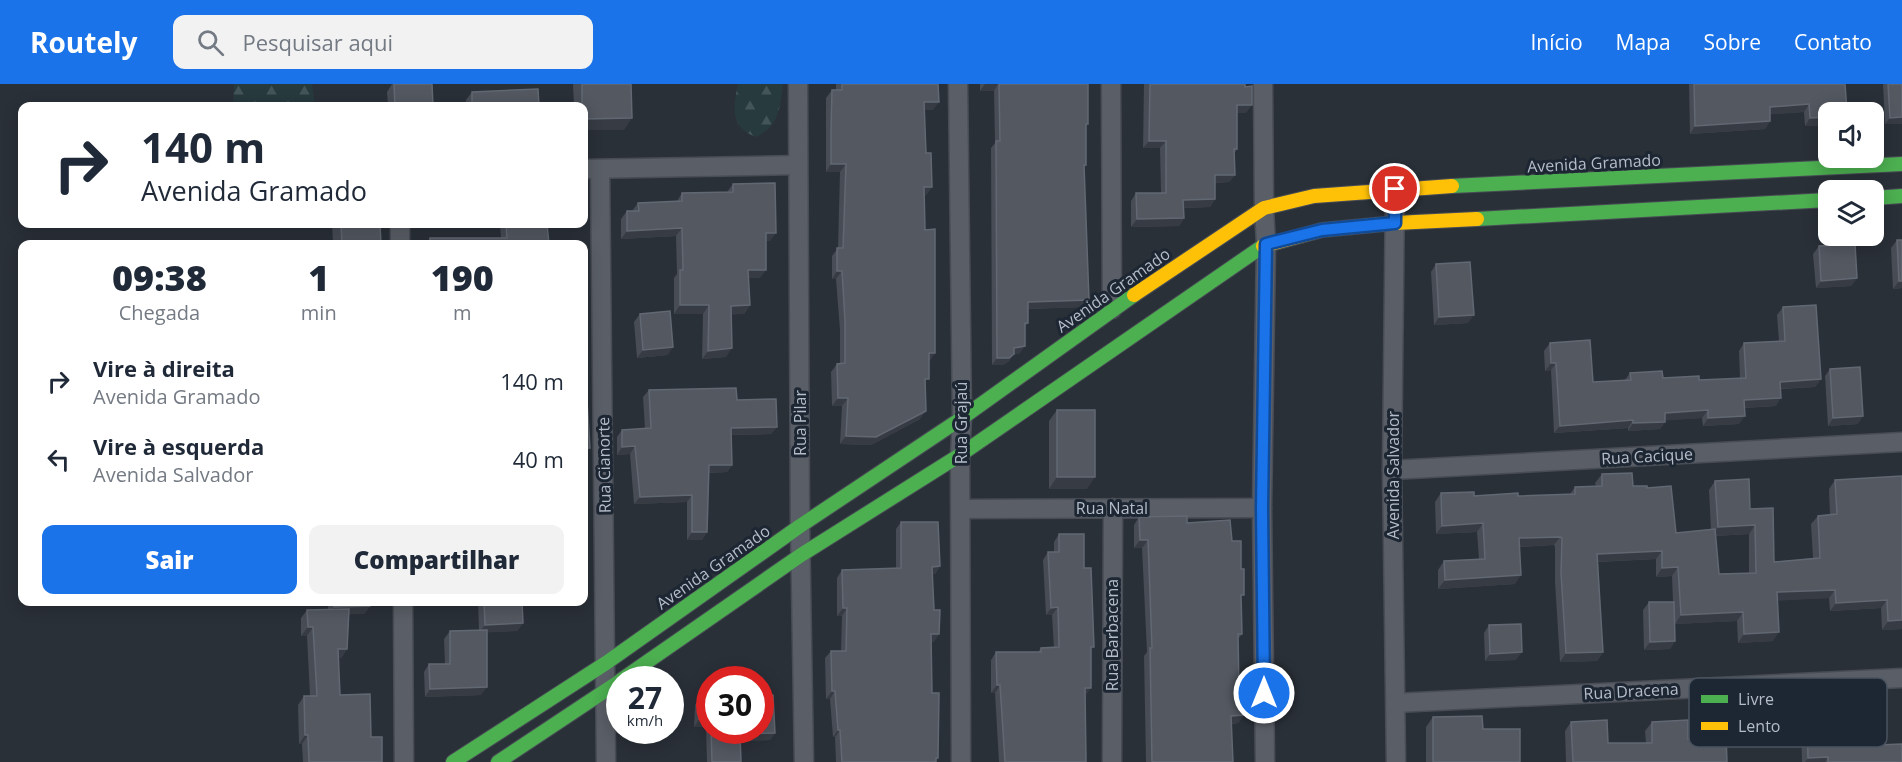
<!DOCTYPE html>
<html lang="pt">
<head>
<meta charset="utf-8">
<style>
	:root { --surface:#fff; --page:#f2f2f3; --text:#1f2937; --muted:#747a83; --accent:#1a73e8 }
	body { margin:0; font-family:"Open Sans",sans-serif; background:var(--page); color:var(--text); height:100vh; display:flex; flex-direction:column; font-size:22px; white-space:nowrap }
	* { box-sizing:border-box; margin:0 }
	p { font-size:20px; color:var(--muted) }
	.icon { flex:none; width:33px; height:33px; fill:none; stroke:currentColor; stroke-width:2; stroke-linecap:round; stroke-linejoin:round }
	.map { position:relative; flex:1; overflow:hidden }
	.details { position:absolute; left:18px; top:156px; width:570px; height:366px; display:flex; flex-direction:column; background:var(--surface); border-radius:12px; box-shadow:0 3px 15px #0003 }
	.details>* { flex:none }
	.banner { position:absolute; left:18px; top:18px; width:570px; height:126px; border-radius:12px; box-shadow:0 3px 15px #0003; background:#fff; color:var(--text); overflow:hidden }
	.fabs { position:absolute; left:1818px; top:18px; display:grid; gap:12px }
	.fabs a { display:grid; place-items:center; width:66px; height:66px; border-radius:12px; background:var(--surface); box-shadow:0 3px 15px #0003; font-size:30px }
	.speed { position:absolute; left:606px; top:582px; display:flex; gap:12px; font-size:30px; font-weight:700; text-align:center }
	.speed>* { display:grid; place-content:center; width:78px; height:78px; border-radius:50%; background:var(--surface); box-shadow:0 3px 15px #0003; line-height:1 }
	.speed small { font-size:15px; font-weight:400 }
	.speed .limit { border:9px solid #d22; background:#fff; color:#111 }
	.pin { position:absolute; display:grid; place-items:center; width:51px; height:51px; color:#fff; margin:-26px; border:3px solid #fff; border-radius:50%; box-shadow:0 2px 6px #0007 }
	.me { position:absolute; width:66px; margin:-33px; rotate:0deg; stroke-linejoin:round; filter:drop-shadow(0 0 4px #0008) }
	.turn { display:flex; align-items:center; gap:21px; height:126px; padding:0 24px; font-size:27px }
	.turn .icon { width:78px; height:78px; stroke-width:2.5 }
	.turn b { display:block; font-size:42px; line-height:51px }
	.eta { display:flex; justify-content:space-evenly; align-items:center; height:102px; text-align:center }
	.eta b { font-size:36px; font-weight:800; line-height:42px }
	.action { display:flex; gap:12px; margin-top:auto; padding:12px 24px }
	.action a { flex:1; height:69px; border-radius:12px; background:var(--accent); color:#fff; font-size:24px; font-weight:800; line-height:69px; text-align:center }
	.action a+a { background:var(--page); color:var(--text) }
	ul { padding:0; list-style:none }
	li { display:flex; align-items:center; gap:18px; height:78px; padding:0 24px }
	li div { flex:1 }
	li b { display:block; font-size:22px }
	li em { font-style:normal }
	header { display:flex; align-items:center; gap:36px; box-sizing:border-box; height:84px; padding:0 30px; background:var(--accent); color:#fff }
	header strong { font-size:28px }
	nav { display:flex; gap:33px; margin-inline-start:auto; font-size:21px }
	.search { width:420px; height:54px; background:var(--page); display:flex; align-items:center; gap:15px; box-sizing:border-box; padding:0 21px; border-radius:12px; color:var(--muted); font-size:22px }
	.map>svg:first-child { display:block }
</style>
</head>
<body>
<header>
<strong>Routely</strong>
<div class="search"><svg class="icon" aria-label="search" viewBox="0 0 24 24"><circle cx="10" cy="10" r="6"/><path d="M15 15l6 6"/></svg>Pesquisar aqui</div>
<nav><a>Início</a><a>Mapa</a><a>Sobre</a><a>Contato</a></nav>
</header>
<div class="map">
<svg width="1902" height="678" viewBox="0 0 1902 678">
	<defs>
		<pattern id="forest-firs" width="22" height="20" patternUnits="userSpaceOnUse" patternTransform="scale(1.5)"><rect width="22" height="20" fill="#273a3e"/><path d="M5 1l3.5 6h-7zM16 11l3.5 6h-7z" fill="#445559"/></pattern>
	</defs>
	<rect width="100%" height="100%" fill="#2a3038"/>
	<g fill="url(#forest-firs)">
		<path d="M234,0H312L315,22H233Z"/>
		<path d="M738,0H783C780,24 779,42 756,53C730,44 733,23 738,0Z"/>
	</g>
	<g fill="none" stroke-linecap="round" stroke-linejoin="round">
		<g stroke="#484c55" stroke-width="21">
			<g id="street">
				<path d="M798,0L800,442L804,678"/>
				<path d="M958,0L962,334L960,371L961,678"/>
				<path d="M1111,0L1112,225"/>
				<path d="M1263,0L1264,124L1266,160L1262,424L1265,678"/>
				<path d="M584,85L798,81"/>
				<path d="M600,85L606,678"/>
				<path d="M1395,105L1392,386L1396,678"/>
				<path d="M400,140V160"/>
				<path d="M1392,386L1902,358"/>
				<path d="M962,425L1262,424"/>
				<path d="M403,518L404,678"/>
				<path d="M1396,619L1902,594"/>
				<path d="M1112,678L1113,424"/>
			</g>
		</g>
		<g stroke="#484c55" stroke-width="16">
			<g id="fast">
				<path d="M1452,102L1902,80"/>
				<path d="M1874,114L1902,112"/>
				<path d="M1477,135L1828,116"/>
				<path d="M621,596L801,471L960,371L1263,162"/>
				<path d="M453,678L606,579L800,442L962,334L1134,211"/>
				<path d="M498,678L620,597"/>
			</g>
		</g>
		<g stroke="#484c55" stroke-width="16">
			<g id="slow">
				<path d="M1263,162L1322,146L1395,139L1477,135"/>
				<path d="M1134,211L1264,124L1314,112L1452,102"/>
			</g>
		</g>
		<use href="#street" stroke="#5a5e66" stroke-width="18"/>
		<use href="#fast" stroke="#4caf50" stroke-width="14"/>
		<use href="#slow" stroke="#ffc107" stroke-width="14"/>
	</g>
	<g fill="#474c55" fill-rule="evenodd">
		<path d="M392,0H432L433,22H388L387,8Z"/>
		<path d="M573,0H631L624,46L584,22H574Z"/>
		<path d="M836,0H938L933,26H924L926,69L932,103L926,111H924L925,146L935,269L929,277L920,335L871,361L840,360L842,322H832L831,288L837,280H840V246L836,195H832V172L838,164L840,88H826V14L832,6H836Z"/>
		<path d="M980,0H1088L1086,44V81L1084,84V223L1028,225V239L1025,242L1020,269L1013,271L1009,277L1003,281H992L991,64L995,59L994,7H980Z"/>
		<path d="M1144,0H1245L1246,29H1237V65L1234,70L1235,91L1229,98L1215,99V115L1210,123L1184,124V134L1179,142L1131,143V117L1136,109H1161L1160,64H1143Z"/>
		<path d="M1689,0H1845L1828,28V41L1805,42L1804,28L1770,30V37L1765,45L1690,50Z"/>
		<path d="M1883,0H1902V40H1885Z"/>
		<path d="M472,8L539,22H466V16Z"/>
		<path d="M733,100L770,157H766L760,194H748L750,221L744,230H731L726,273L702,275L703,230H674V194L677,190L676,152L621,155V135L627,127H632L638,119L677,117L682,109L727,108Z"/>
		<path d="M332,140H380L381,160H333Z"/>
		<path d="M500,140H547L549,160H425L430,154H501Z"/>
		<path d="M1897,156H1902V204L1893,205L1891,164Z"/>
		<path d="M1819,162L1857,194L1851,202L1816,204L1813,170Z"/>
		<path d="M1436,180L1468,239L1434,241L1431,188Z"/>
		<path d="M1783,223L1821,295L1815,303L1781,305L1776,322L1744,324L1739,340L1703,342L1702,334L1665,336V338L1660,345L1628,347V344L1554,349L1551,286L1545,287L1544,267L1550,259L1593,298L1625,296L1630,289L1663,294L1699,296L1740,294L1739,267L1744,259L1779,257L1777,231Z"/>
		<path d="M640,230L668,271L637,274L634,238Z"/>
		<path d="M1830,285L1858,340L1828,342L1825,292Z"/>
		<path d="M649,306L737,316L777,343L771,350L731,351L732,381L727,388L708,389L707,448L702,456H687V418L634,420L630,370L617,371V353L622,346L645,345L643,313Z"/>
		<path d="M1057,326L1087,405H1049V337Z"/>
		<path d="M1602,390L1633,402L1647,404L1676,449L1711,446L1709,406L1715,397L1750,425L1774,478L1813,474L1811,440L1818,432L1830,431L1829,405L1835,396L1902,392V545L1882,546L1881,524L1830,527L1829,514L1778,516L1773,557L1738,559L1737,537L1675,540V557L1670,565L1644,566L1643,526L1649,518H1673L1672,492L1656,493V475L1598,478L1603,568L1597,577L1560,578L1555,498V463L1554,461L1519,463L1515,500L1438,505V486L1444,477L1479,475L1477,448L1436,450L1435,418L1441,409L1474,412H1518L1570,410L1575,403L1596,402L1595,399ZM1749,450V489L1719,490L1715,452Z"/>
		<path d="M1139,433L1187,439L1232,457L1241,515L1242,550L1238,555L1239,607L1244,631L1238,639L1231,640L1233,678H1146L1144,572L1147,568L1142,464H1134V441Z"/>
		<path d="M901,438L940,482L935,490H932L934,558H931L932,609L936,678H836L835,653H833L830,615H826L825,574L831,567H841L842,532H837V494L842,486L896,484V445Z"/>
		<path d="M1059,450L1084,484L1091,568L1085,611L1086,678H999L995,609H991V576L996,568H1038L1041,564H1054L1052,531H1046L1043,476L1048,468H1054V458Z"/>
		<path d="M328,518H370V522L364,530H349L347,565L341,574H338L340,611L371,653L382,678H303L302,660H299L298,621L304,612H310L307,552H301V534L307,526H328Z"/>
		<path d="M478,518H522L523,539L517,547L487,548L481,611L425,613L424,588L429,580H445L444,555L450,547L479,546Z"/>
		<path d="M1489,541L1516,576L1485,577L1484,549Z"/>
		<path d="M700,614H710V646H760L775,649L770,656L741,657V678H707L706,643H694L695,621Z"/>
		<path d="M1433,633L1483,645L1520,678H1426V643Z"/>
		<path d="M1807,634L1841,659L1878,661L1902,678H1802L1801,642Z"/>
		<path d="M1571,638L1608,659H1646L1645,647L1652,638L1688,655L1727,678H1566L1565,647Z"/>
	</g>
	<g fill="#373c44">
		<path d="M985,0H998L994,7H980Z"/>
		<path d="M924,18H939L933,26H918Z"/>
		<path d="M1809,20L1804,28L1764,31L1770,23Z"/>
		<path d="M1237,21H1252L1246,29H1231Z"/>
		<path d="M1828,33V41L1805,42L1810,34Z"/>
		<path d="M1902,33V40H1885L1890,34Z"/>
		<path d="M632,34L624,46H584V35Z"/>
		<path d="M1770,37L1765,45L1690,50L1695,42Z"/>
		<path d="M1149,57H1166L1160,64H1143Z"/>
		<path d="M831,80H846L840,88H826Z"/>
		<path d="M1215,91H1235L1229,98L1209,99Z"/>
		<path d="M924,103H932L926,111H919Z"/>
		<path d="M1215,115L1210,123L1178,124L1183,116Z"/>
		<path d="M1184,134L1179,142L1131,143L1137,135Z"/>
		<path d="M682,144L676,152L621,155L627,147Z"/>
		<path d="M766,149H776L770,157H760Z"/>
		<path d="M748,186H766L760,194H742Z"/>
		<path d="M837,187H842L836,195H832Z"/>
		<path d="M1857,194L1851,202L1816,204L1821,197Z"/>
		<path d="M1899,197H1902V204L1893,205Z"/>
		<path d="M1089,216L1084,223L1023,225L1028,218Z"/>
		<path d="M680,221H709L703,230H674Z"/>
		<path d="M750,221L744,230L725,231L731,222Z"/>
		<path d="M1474,231L1468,239L1434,241L1439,233Z"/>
		<path d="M1025,262L1020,269L1013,271L1009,277L1003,281H992L997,274L1014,264Z"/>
		<path d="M673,263L668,271L637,274L643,266Z"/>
		<path d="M732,264L726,273L702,275L708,267Z"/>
		<path d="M929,269H935L930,277L923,278Z"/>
		<path d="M1551,279H1556L1551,286L1545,287Z"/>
		<path d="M1821,295L1815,303L1775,305L1780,298Z"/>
		<path d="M838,314H848L842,322H832Z"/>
		<path d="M1781,314L1776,322L1738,324L1744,316Z"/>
		<path d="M1708,326L1702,334L1659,337L1665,329Z"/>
		<path d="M926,327L920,335L871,361L840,360L846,352Z"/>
		<path d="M1745,332L1739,340L1703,342L1708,334Z"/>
		<path d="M1863,332L1858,340L1828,342L1833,334Z"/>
		<path d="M1633,336L1628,344L1554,349L1560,342Z"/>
		<path d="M1665,338L1660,345L1628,347L1633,339Z"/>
		<path d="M777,343L771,350L726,351L731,344Z"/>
		<path d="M635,362L630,370L617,371L622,363Z"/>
		<path d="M584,364H590L584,371Z"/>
		<path d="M709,381H732L727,388L703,389Z"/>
		<path d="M1057,393H1095L1087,405H1049Z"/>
		<path d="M692,411L687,418L634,420L640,413Z"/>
		<path d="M1483,439L1477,448L1436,450L1442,442Z"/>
		<path d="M1755,441L1749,450L1712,452L1718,443Z"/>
		<path d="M692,448H707L702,456H687Z"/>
		<path d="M1560,453L1554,461L1513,463L1519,454Z"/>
		<path d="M1140,456H1148L1142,464H1134Z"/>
		<path d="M1662,467L1656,475L1591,478L1597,470Z"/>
		<path d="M940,482L935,490H926L932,483Z"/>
		<path d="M1678,483L1672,492L1656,493L1662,484Z"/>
		<path d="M1521,491L1515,500L1438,505L1445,496Z"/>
		<path d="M1835,506L1829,514L1771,517L1777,508Z"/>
		<path d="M1887,516L1881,524L1830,527L1836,519Z"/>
		<path d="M370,522L364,530L329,531L334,523Z"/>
		<path d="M1058,523L1052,531H1046L1051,524Z"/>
		<path d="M843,524H847L842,532H837Z"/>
		<path d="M1743,528L1737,537L1675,540L1681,531Z"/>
		<path d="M1902,536V545L1882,546L1888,537Z"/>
		<path d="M523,539L517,547L479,549L485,541Z"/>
		<path d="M308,543H313L307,552H301Z"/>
		<path d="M1779,548L1773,557L1738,559L1744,550Z"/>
		<path d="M931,550H939L934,558H925Z"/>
		<path d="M1675,557L1670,565L1644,566L1650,558Z"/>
		<path d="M338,565H347L341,574H332Z"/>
		<path d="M1522,568L1516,576L1485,577L1490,570Z"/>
		<path d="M1603,568L1597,577L1560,578L1566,569Z"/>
		<path d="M997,601H1000L995,609H991Z"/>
		<path d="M487,603L481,611L425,613L430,605Z"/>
		<path d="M1085,604H1091L1086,611Z"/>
		<path d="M832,607H835L830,615H826Z"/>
		<path d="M1244,631L1238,639L1225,640L1231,632Z"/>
		<path d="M699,635H710V638L706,643H694Z"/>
		<path d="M838,646H840L835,653H833Z"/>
		<path d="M775,649L770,656L735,658L740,650Z"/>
		<path d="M305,651H308L302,660H299Z"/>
		<path d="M1828,673L1825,678H1805L1808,674Z"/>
	</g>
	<g fill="#535861" stroke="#626872" stroke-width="1.5">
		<path d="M394,0H432L433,22H395Z"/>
		<path d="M582,0H631L632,34L584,35V22H582Z"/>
		<path d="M842,0H938L939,18H924L926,69H931L932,103H924L925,146L935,145V269H929V295H925L926,327L876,353L846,352L848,314H838L837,280L845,279V237L842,187H837V164H843L846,80H831V46L832,6H842Z"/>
		<path d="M999,0H1088V40H1086V81H1084L1089,216L1028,218V239H1025V262L1014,264V270L1009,274H997L996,57H1000Z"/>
		<path d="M1150,0H1245V3L1252,2V21H1237V65H1234L1235,91H1215V115L1183,116L1184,134L1137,135L1136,109H1166V57H1149Z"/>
		<path d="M1694,0H1845L1847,28H1828V33L1810,34L1809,20L1770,23V37L1695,42Z"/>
		<path d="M1888,0H1902V33L1890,34Z"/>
		<path d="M538,5L539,22H472V8Z"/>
		<path d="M775,99L776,149H766V186H748L750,221L731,222L732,264L708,267L709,221H680V186H683L682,144L627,147V127H639L638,119L682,117V109L733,108V100Z"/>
		<path d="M341,140H380L381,160H342Z"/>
		<path d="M506,140H547L549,160H430V154H507Z"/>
		<path d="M1897,156H1902V197H1899Z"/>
		<path d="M1855,160L1857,194L1821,197L1819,162Z"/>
		<path d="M1470,178L1474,231L1439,233L1436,180Z"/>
		<path d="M1816,221L1821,295L1780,298L1781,314L1744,316L1745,332L1708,334V326L1665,329V338L1633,339V336L1560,342L1556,279H1551L1550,259L1590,256L1593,298L1631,296L1630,289L1662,287L1663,294L1699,292V296L1746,294L1744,259L1785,257L1783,223Z"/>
		<path d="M670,227L673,263L643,266L640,230Z"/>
		<path d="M584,269L590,364H584Z"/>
		<path d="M1860,283L1863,332L1833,334L1830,285Z"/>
		<path d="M736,304L737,316L776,315L777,343L731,344L732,381H709L707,448H692V411L640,413L635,362L622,363V346L651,344L649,306Z"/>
		<rect x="1057" y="326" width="38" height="67"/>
		<path d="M1632,389L1633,402H1647V404L1671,402L1676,449L1715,445L1719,490L1756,489L1755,441L1718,443L1715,397L1749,395L1750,425L1773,424L1774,478L1820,474L1818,432L1837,430L1835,396L1902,392V536L1888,537L1887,516L1836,519L1835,506L1777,508L1779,548L1744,550L1743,528L1681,531L1678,483L1662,484V467L1597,470L1603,568L1566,569L1561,489L1562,454L1560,453L1519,454L1521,491L1445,496L1444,477L1485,475L1483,439L1442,442L1441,409L1474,408V412L1518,409V412L1575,410V403L1602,402V390Z"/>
		<path d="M1187,432V439L1230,436L1232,457H1241V485H1244V511H1241L1242,550H1238L1239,607H1243L1244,631L1231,632L1233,678H1152L1150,564H1152L1148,456H1140L1139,433Z"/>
		<path d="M901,438H938L940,482L932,483L934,526H940L939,550H931L932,609H939L938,674H936V678H842L840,646H838L835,607H832L831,567H846L847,524H843L842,486L901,484Z"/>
		<path d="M1059,450H1084V484H1091L1094,563H1091V604H1085L1086,678H1005L1000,601H997L996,568H1041V564L1059,563L1058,523L1051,524L1048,468H1059Z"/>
		<path d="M334,518H370V522L334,523Z"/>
		<path d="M484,518H522L523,539L485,541Z"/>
		<path d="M1649,518H1674L1675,557L1650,558Z"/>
		<path d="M349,525L347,565H338L340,611L370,610L371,653H382V678H309L308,651H305L304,612H317L313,543H308L307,526Z"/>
		<path d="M1521,540L1522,568L1490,570L1489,541Z"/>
		<path d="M487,546V603L430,605L429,580H450V547Z"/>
		<path d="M773,611L775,649L740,650L741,678H712L711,646H760V612Z"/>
		<path d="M700,614H710V635H699Z"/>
		<path d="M1482,632L1483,645H1520V678H1433V633Z"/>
		<path d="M1840,633L1841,659L1878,657V661L1902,660V678H1828V673L1808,674L1807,634Z"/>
		<path d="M1607,636L1608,659H1652V638L1688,636V655L1726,653L1727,678H1573L1571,638Z"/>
	</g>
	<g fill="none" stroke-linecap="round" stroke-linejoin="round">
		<g stroke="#114b97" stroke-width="15">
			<path id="route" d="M1264,609L1262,423L1266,160L1322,146L1395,139V105"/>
		</g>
		<use href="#route" stroke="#1a73e8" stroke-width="10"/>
	</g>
	<g text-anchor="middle" stroke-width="6" stroke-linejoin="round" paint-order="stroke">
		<g font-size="16" fill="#b4bcc9" stroke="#1d2633">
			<text transform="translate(1594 79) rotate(-3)" y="6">Avenida Gramado</text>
			<text transform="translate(1113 206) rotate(-35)" y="6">Avenida Gramado</text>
			<text transform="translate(800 339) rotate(-90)" y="6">Rua Pilar</text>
			<text transform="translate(961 339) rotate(-90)" y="6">Rua Grajaú</text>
			<text transform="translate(1647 372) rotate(-3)" y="6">Rua Cacique</text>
			<text transform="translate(604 381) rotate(-91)" y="6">Rua Cianorte</text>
			<text transform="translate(1393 391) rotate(-90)" y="6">Avenida Salvador</text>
			<text x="1112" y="430">Rua Natal</text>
			<text transform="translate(713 483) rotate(-35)" y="6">Avenida Gramado</text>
			<text transform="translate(1112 551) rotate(-90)" y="6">Rua Barbacena</text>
			<text transform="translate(1631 607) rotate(-3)" y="6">Rua Dracena</text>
		</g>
	</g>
	<rect x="1689" y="594" width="198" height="69" rx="9" fill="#1d2633" stroke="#4a5360" stroke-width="1.5"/>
	<rect x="1701" y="611" width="27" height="8" fill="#4caf50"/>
	<rect x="1701" y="638" width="27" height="8" fill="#ffc107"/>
	<g font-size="16" fill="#b4bcc9">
		<text x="1738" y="621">Livre</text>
		<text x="1738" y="648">Lento</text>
	</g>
</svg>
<div class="fabs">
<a><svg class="icon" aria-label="sound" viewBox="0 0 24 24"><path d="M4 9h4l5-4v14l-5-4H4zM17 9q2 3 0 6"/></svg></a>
<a><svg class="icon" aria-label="layers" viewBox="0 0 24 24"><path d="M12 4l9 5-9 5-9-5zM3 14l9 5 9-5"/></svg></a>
</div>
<div class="speed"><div>27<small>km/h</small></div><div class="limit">30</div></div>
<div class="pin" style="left:1395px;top:105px;background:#d93025"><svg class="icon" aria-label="arrive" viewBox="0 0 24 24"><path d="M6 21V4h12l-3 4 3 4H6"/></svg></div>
<svg class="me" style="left:1264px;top:609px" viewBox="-20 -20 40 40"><circle r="17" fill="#1a73e8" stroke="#fff" stroke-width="3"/><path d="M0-11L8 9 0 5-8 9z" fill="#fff"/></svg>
<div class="banner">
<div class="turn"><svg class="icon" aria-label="right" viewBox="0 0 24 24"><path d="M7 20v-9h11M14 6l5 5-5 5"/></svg><div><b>140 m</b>Avenida Gramado</div></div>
</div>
<section class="details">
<div class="eta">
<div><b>09:38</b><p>Chegada</p></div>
<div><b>1</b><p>min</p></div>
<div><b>190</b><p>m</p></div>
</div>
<ul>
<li><svg class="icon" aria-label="right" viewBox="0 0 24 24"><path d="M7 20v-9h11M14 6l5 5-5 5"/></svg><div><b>Vire à direita</b><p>Avenida Gramado</p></div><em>140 m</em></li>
<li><svg class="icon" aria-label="left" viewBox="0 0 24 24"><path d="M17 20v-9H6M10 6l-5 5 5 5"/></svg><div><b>Vire à esquerda</b><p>Avenida Salvador</p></div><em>40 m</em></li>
</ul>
<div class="action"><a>Sair</a><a>Compartilhar</a></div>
</section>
</div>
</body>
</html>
